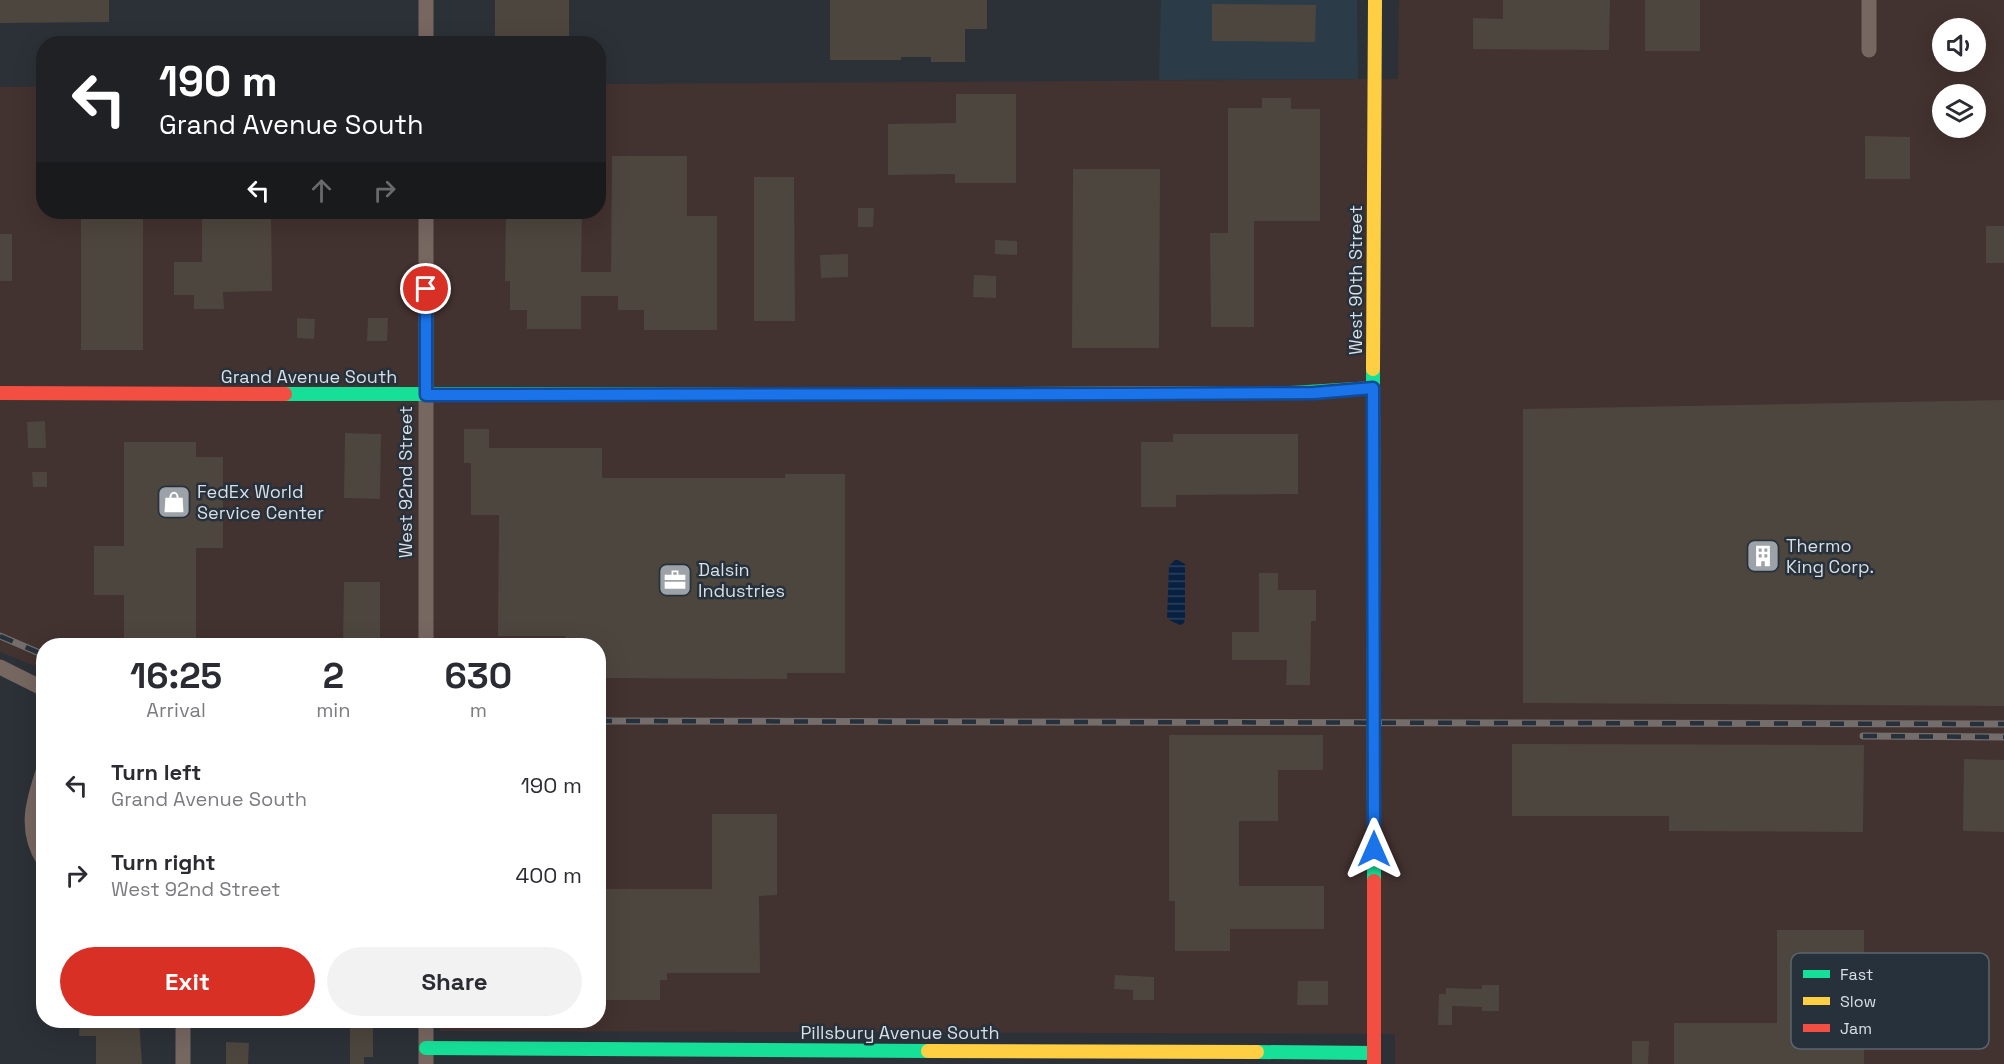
<!DOCTYPE html>
<html lang="en">
<head>
<meta charset="utf-8">
<style>
	:root { --surface:#fff; --page:#f2f2f3; --text:#2b2b33; --muted:#7c7c81; --accent:#d93025 }
	body { margin:0; font-family:"Space Grotesk",sans-serif; background:var(--page); color:var(--text); height:100vh; display:flex; flex-direction:column; font-size:22px; white-space:nowrap }
	* { box-sizing:border-box; margin:0 }
	p { font-size:20px; color:var(--muted) }
	.icon { flex:none; width:33px; height:33px; fill:none; stroke:currentColor; stroke-width:2; stroke-linecap:round; stroke-linejoin:round }
	.map { position:relative; flex:1; overflow:hidden }
	.details { position:absolute; left:36px; top:638px; width:570px; height:390px; display:flex; flex-direction:column; background:var(--surface); border-radius:24px; box-shadow:0 6px 24px #0002 }
	.details>* { flex:none }
	.top-card { position:absolute; left:36px; top:36px; width:570px; height:183px; border-radius:24px; box-shadow:0 6px 24px #0002; background:#202124; color:#fff; overflow:hidden }
	.buttons { position:absolute; left:1932px; top:18px; display:grid; gap:12px }
	.buttons a { display:grid; place-items:center; width:54px; height:54px; border-radius:50%; background:var(--surface); box-shadow:0 6px 24px #0002; font-size:30px }
	.pin { position:absolute; display:grid; place-items:center; width:51px; height:51px; color:#fff; margin:-26px; border:3px solid #fff; border-radius:50%; box-shadow:0 2px 6px #0007 }
	.me { position:absolute; width:66px; margin:-33px; rotate:0deg; stroke-linejoin:round; filter:drop-shadow(0 0 4px #0008) }
	.turn { display:flex; align-items:center; gap:21px; height:126px; padding:0 24px; font-size:27px }
	.turn .icon { width:78px; height:78px; stroke-width:2.5 }
	.turn b { display:block; font-size:42px; line-height:51px }
	.lanes { display:flex; align-items:center; height:57px; padding:0 24px; background:#0003; justify-content:center; gap:30px; direction:ltr }
	.lanes .off { opacity:.35 }
	.eta { display:flex; justify-content:space-evenly; align-items:center; height:102px; text-align:center }
	.eta b { font-size:36px; font-weight:600; line-height:42px }
	.primary-button { display:flex; gap:12px; margin-top:auto; padding:12px 24px }
	.primary-button a { flex:1; height:69px; border-radius:36px; background:var(--accent); color:#fff; font-size:24px; font-weight:600; line-height:69px; text-align:center }
	.primary-button a+a { background:var(--page); color:var(--text) }
	ul { padding:0; list-style:none }
	li { display:flex; align-items:center; gap:18px; height:90px; padding:0 24px }
	li div { flex:1 }
	li b { display:block; font-size:22px }
	li em { font-style:normal }
	.map>svg:first-child { display:block }
</style>
</head>
<body>
<div class="map">
<svg width="2004" height="1064" viewBox="0 0 2004 1064">
	<defs>
		<pattern id="water-rules" width="6" height="5" patternUnits="userSpaceOnUse" patternTransform="scale(1.5)"><rect width="6" height="5" fill="#092141"/><path d="M0 2.5h6" fill="none" stroke="#2c415c"/></pattern>
	</defs>
	<rect width="100%" height="100%" fill="#2c3137"/>
	<path fill="#2c3b48" d="M1161,0H1357L1358,79L1159,80Z"/>
	<path fill="#423230" fill-rule="evenodd" d="M1399,0H2004V1064H1395V1034L440,1031V1020H598V645H44L43,669L0,652V87H43L44,212H598L599,84L1398,79ZM1942,28H1976V62H1942ZM1942,94H1976V128H1942Z"/>
	<path fill="url(#water-rules)" d="M1176,559L1185,564V618L1184,623L1180,625L1171,621L1167,617L1169,566Z"/>
	<g fill="#4d463e">
		<path d="M0,0H109V22L0,23Z"/>
		<rect x="495" y="0" width="74" height="44"/>
		<path d="M830,0H987V29H965V62H931V57H901V60H830Z"/>
		<path d="M1503,0H1610L1609,50L1473,49V18L1503,19Z"/>
		<rect x="1645" y="0" width="55" height="51"/>
		<path d="M1212,4L1316,5L1315,42L1212,41Z"/>
		<path d="M956,94H1016V183H955V174L888,175V124L956,123Z"/>
		<path d="M1262,98H1291V109H1320V221H1254V327H1211L1210,233H1228V108H1262Z"/>
		<path d="M1865,136L1910,137V179H1865Z"/>
		<path d="M612,156H687V216H717V330H644V310H618V296H581V329H527V310H510V281H505L506,212H582L581,272H611Z"/>
		<path d="M1073,169H1160L1159,348H1072Z"/>
		<path d="M754,177H794L795,321H754Z"/>
		<path d="M858,208H874L873,227H858Z"/>
		<rect x="81" y="212" width="62" height="138"/>
		<path d="M213,212H271L272,291L223,292L224,309H194V295H174V262H202V217H213Z"/>
		<rect x="1986" y="226" width="18" height="37"/>
		<rect x="0" y="234" width="12" height="47"/>
		<path d="M995,240L1017,241V255L995,254Z"/>
		<path d="M848,254V277L821,278L820,255Z"/>
		<path d="M974,275L996,276V298L973,297Z"/>
		<path d="M297,318L315,319L314,339L297,338Z"/>
		<path d="M368,318H388L387,341H367Z"/>
		<path d="M2004,400V706L1523,703V409Z"/>
		<path d="M45,421L46,448H28L27,422Z"/>
		<path d="M464,429H489V448H602V478H785V474H845V673H787V679L598,678V645H565V636H498L499,515H471V463H464Z"/>
		<path d="M345,433L381,434L380,499L344,498Z"/>
		<path d="M1173,434H1298V494L1176,495V507H1141V442H1173Z"/>
		<path d="M124,442H196V457H223V548H196V645H124V595H94V546H124Z"/>
		<path d="M32,472H47V487H33Z"/>
		<path d="M1259,573H1278V590H1316V621H1311L1310,685H1286L1287,660H1232V632H1259Z"/>
		<path d="M344,582H380V645H343Z"/>
		<path d="M1169,735H1323V770H1278V821H1239V886H1324V929H1230V951H1175V901H1169Z"/>
		<path d="M1512,744L1864,745L1863,832L1669,831V816H1512Z"/>
		<path d="M1964,759L2004,760V832L1963,831Z"/>
		<path d="M712,814H777V895L759,896L760,973H667V980H660V1000H598V889H712Z"/>
		<path d="M1777,930H1864V1064H1674V1023H1777Z"/>
		<path d="M1115,975L1154,977V1000H1133V990L1114,989Z"/>
		<path d="M1298,981H1328V1005H1297Z"/>
		<path d="M1482,985H1499V1011H1482V1007L1452,1006V1025H1438L1439,994H1446V988L1482,989Z"/>
		<path d="M80,1020H139L142,1064H96V1036H79Z"/>
		<path d="M350,1025H373V1057H364V1064H350Z"/>
		<path d="M1632,1041H1649L1648,1064H1632Z"/>
		<path d="M226,1042L249,1043L248,1064H226Z"/>
	</g>
	<g fill="none" stroke-linecap="round" stroke-linejoin="round">
		<g stroke="#776761" stroke-width="15">
			<path d="M1869,0V50"/>
			<path d="M426,44V0"/>
			<path d="M426,212V645"/>
			<path d="M0,667L44,689"/>
			<path d="M44,769C33,801 24,831 44,861"/>
			<path d="M183,1020V1064"/>
			<path d="M426,1020V1064"/>
		</g>
		<g stroke="#16e098" stroke-width="14">
			<path d="M1373,369L1374,881"/>
			<path d="M1291,393L1373,388"/>
			<path d="M285,394H997"/>
			<path d="M426,1048L928,1051"/>
			<path d="M1257,1052L1374,1053"/>
		</g>
		<g stroke="#ffcf43" stroke-width="14">
			<path d="M1373,369L1375,0"/>
			<path d="M997,394L1291,393"/>
			<path d="M928,1051L1257,1052"/>
		</g>
		<g stroke="#f24e42" stroke-width="14">
			<path d="M0,393L285,394"/>
			<path d="M1374,1064V881"/>
		</g>
		<g stroke="#736d6c" stroke-width="7">
			<g id="rail">
				<path d="M0,636L44,655"/>
				<path d="M598,721L2004,724"/>
				<path d="M1863,736L2004,737"/>
			</g>
		</g>
		<use href="#rail" stroke="#27313c" stroke-width="4.5" stroke-dasharray="14" stroke-linecap="butt"/>
	</g>
	<g fill="none" stroke-linecap="round" stroke-linejoin="round">
		<g stroke="#114b97" stroke-width="15">
			<path id="route" d="M426,289V395L1123,394L1314,393L1373,388L1374,849"/>
		</g>
		<use href="#route" stroke="#1a73e8" stroke-width="10"/>
	</g>
	<defs>
		<g id="shop-square" transform="scale(1.725)"><rect x="-9" y="-9" width="18" height="18" rx="4" fill="#9ca2a8" stroke="#27313c"/><path d="M-5-2.5h2.3a2.7 3.5 0 0 1 5.4 0H5L5.5 6h-11ZM-1.5-2.5h3a1.5 2.3 0 0 0-3 0Z" fill="#fff"/></g>
		<g id="building-square" transform="scale(1.725)"><rect x="-9" y="-9" width="18" height="18" rx="4" fill="#9ca2a8" stroke="#27313c"/><path d="M-4-6H4V6H1V3H-1V6H-4ZM-2.5-4.3h1.7v1.8h-1.7ZM.8-4.3h1.7v1.8H.8ZM-2.5-1h1.7V.8h-1.7ZM.8-1h1.7V.8H.8Z" fill="#fff"/></g>
		<g id="office-square" transform="scale(1.725)"><rect x="-9" y="-9" width="18" height="18" rx="4" fill="#9ca2a8" stroke="#27313c"/><path d="M-6-3h4V-5.5h4V-3h4V5H-6ZM-1-4.5V-3h2v-1.5ZM-6 0V1H6V0Z" fill="#fff"/></g>
	</defs>
	<g fill-rule="evenodd">
		<use href="#shop-square" x="174" y="502"/>
		<use href="#building-square" x="1763" y="556"/>
		<use href="#office-square" x="675" y="580"/>
	</g>
	<g text-anchor="middle" stroke-width="5" stroke-linejoin="round" paint-order="stroke">
		<g font-size="18" fill="#d8dfe5" stroke="#27313c">
			<text transform="translate(1356 280) rotate(-90)" y="6">West 90th Street</text>
			<text x="309" y="383">Grand Avenue South</text>
			<text transform="translate(406 482) rotate(-90)" y="6">West 92nd Street</text>
			<text x="900" y="1039">Pillsbury Avenue South</text>
		</g>
		<g font-size="18" fill="#d8dfe5" stroke="#27313c" text-anchor="start">
			<text x="197" y="498">FedEx World<tspan x="197" dy="21">Service Center</tspan></text>
			<text x="1786" y="552">Thermo<tspan x="1786" dy="21">King Corp.</tspan></text>
			<text x="698" y="576">Dalsin<tspan x="698" dy="21">Industries</tspan></text>
		</g>
	</g>
	<rect x="1791" y="953" width="198" height="96" rx="9" fill="#27313c" stroke="#5c656f" stroke-width="1.5"/>
	<rect x="1803" y="970" width="27" height="8" fill="#16e098"/>
	<rect x="1803" y="997" width="27" height="8" fill="#ffcf43"/>
	<rect x="1803" y="1024" width="27" height="8" fill="#f24e42"/>
	<g font-size="16" fill="#d8dfe5">
		<text x="1840" y="980">Fast</text>
		<text x="1840" y="1007">Slow</text>
		<text x="1840" y="1034">Jam</text>
	</g>
</svg>
<div class="buttons">
<a><svg class="icon" aria-label="sound" viewBox="0 0 24 24"><path d="M4 9h4l5-4v14l-5-4H4zM17 9q2 3 0 6"/></svg></a>
<a><svg class="icon" aria-label="layers" viewBox="0 0 24 24"><path d="M12 4l9 5-9 5-9-5zM3 14l9 5 9-5"/></svg></a>
</div>
<div class="pin" style="left:426px;top:289px;background:#d93025"><svg class="icon" aria-label="arrive" viewBox="0 0 24 24"><path d="M6 21V4h12l-3 4 3 4H6"/></svg></div>
<svg class="me" style="left:1374px;top:849px" viewBox="-20 -20 40 40"><path d="M0-17L14 15 0 8-14 15z" fill="#1a73e8" stroke="#fff" stroke-width="4"/></svg>
<div class="top-card">
<div class="turn"><svg class="icon" aria-label="left" viewBox="0 0 24 24"><path d="M17 20v-9H6M10 6l-5 5 5 5"/></svg><div><b>190 m</b>Grand Avenue South</div></div>
<div class="lanes"><svg class="icon" aria-label="left" viewBox="0 0 24 24"><path d="M17 20v-9H6M10 6l-5 5 5 5"/></svg><svg class="icon off" aria-label="ahead" viewBox="0 0 24 24"><path d="M12 20V5M6 11l6-6 6 6"/></svg><svg class="icon off" aria-label="right" viewBox="0 0 24 24"><path d="M7 20v-9h11M14 6l5 5-5 5"/></svg></div>
</div>
<section class="details">
<div class="eta">
<div><b>16:25</b><p>Arrival</p></div>
<div><b>2</b><p>min</p></div>
<div><b>630</b><p>m</p></div>
</div>
<ul>
<li><svg class="icon" aria-label="left" viewBox="0 0 24 24"><path d="M17 20v-9H6M10 6l-5 5 5 5"/></svg><div><b>Turn left</b><p>Grand Avenue South</p></div><em>190 m</em></li>
<li><svg class="icon" aria-label="right" viewBox="0 0 24 24"><path d="M7 20v-9h11M14 6l5 5-5 5"/></svg><div><b>Turn right</b><p>West 92nd Street</p></div><em>400 m</em></li>
</ul>
<div class="primary-button"><a>Exit</a><a>Share</a></div>
</section>
</div>
</body>
</html>
